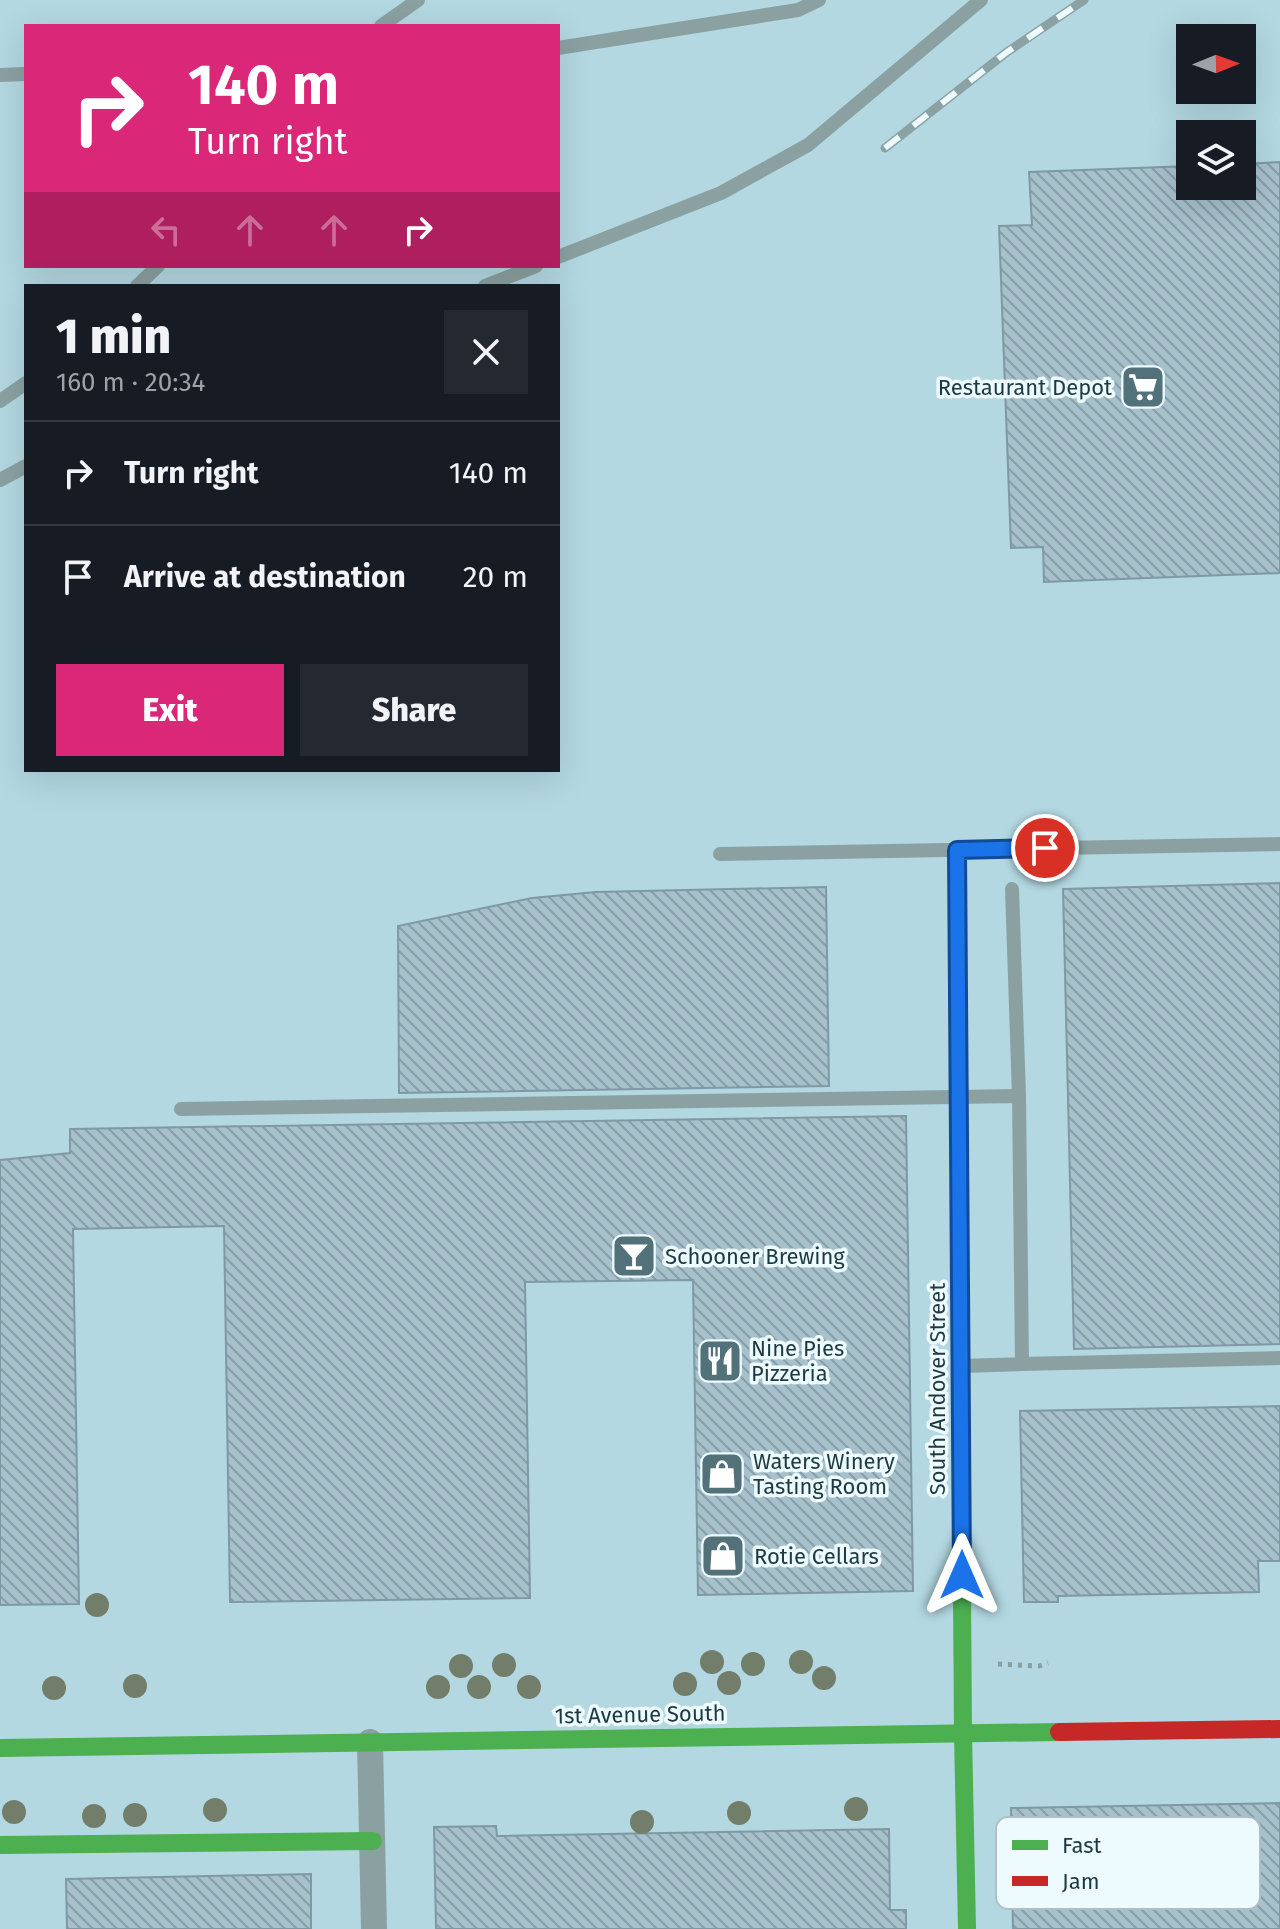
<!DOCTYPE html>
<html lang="en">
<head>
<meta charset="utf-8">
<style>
	:root { --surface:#171b24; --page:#242831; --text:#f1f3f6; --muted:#9ea1a6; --line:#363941; --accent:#db2777 }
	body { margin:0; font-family:"Fira Sans",sans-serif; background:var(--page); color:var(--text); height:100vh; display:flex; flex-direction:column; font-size:30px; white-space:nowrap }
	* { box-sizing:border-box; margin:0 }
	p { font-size:26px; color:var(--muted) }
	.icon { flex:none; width:44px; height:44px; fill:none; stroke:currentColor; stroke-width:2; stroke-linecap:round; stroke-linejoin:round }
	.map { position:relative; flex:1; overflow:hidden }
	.panel { position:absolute; left:24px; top:284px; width:536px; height:488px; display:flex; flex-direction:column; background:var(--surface); border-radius:0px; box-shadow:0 8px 32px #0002 }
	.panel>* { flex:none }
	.banner { position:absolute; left:24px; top:24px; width:536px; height:244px; border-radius:0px; box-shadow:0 8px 32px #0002; background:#db2777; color:#fff; overflow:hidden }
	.needle { width:52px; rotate:89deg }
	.tools { position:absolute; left:1176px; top:24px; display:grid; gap:16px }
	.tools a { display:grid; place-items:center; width:80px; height:80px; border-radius:0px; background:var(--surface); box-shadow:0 8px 32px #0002; font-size:40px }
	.pin { position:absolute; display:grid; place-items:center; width:68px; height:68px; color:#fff; margin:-34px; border:4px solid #fff; border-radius:50%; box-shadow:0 2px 8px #0007 }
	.me { position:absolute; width:88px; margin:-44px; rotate:0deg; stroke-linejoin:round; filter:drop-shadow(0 0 6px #0008) }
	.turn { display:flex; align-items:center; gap:28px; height:168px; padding:0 32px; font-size:36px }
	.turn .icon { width:104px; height:104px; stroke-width:2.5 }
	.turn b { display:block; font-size:56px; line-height:68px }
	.lanes { display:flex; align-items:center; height:76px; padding:0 32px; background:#0003; justify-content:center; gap:40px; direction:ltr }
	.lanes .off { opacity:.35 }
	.round { display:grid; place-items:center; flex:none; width:84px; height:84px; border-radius:0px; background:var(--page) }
	.head { display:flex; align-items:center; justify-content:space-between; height:136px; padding:0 32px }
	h1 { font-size:48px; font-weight:800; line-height:60px }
	.action { display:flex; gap:16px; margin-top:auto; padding:16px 32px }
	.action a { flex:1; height:92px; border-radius:0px; background:var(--accent); color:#fff; font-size:32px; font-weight:800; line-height:92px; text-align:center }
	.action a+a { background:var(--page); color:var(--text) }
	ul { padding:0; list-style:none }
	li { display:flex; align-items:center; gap:24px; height:104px; padding:0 32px; border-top:2px solid var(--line) }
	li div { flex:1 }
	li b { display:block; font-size:30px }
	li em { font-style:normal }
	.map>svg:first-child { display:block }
</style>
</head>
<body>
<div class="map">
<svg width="1280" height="1929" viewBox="0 0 1280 1929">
	<defs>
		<pattern id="building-back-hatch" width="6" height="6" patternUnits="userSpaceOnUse" patternTransform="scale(2)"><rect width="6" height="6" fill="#a7c1cc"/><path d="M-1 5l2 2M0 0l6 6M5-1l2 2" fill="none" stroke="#879ea7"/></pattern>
	</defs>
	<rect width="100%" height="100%" fill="#b3d8e2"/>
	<g fill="url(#building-back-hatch)" stroke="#7f99a4" stroke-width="2">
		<path d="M1280,162V573L1044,582L1043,547L1011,548L999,226L1032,225L1029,172L1190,166V186H1242V164Z"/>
		<path d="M1280,883V1344L1074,1349L1063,889Z"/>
		<path d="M826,887L829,1086L399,1093L398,926L532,898L596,892Z"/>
		<path d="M906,1116L913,1591L698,1595L693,1280L525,1282L530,1598L230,1602L224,1226L73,1229L79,1604L0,1605V1160L70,1153V1129Z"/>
		<path d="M1280,1406V1561H1258L1259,1592L1058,1596V1602H1024L1020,1411Z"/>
		<path d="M1280,1803V1929H1013L1011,1808Z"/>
		<path d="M496,1826L497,1836L889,1829L890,1910H906V1929H436L434,1827Z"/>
		<path d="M311,1874V1929H67L66,1879Z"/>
	</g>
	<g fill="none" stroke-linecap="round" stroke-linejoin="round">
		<path stroke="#899e9f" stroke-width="5" stroke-dasharray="4 6" stroke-linecap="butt" d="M998,1664L1039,1666L1048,1663"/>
		<g stroke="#8ba1a1" stroke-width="14">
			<path d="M381,26L418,0"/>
			<path d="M558,48L798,10L819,0"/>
			<path d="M0,75L26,74"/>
			<path d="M558,257L721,193L808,145L981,0"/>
			<path d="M137,286L158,266"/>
			<path d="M485,286L536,266"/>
			<path d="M0,401L26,383"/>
			<path d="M0,480L26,466"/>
			<path d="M720,854L1280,844"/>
			<path d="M1012,889L1019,1096"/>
			<path d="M181,1109L1019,1096L1022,1364L962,1366"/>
			<path d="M1022,1364L1280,1358"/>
		</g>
		<path stroke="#8ba1a1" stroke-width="26" d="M370,1742L374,1929"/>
		<g stroke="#4caf50" stroke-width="18">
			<path d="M957,876L963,1733L967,1929"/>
			<path d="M0,1748L1059,1732"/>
			<path d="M0,1845L373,1841"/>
		</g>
		<path stroke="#c62828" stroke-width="18" d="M1059,1732L1280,1729"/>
		<g stroke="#8aa2a4" stroke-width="9">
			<path id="rail" d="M885,148L1007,52L1084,0"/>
		</g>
		<use href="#rail" stroke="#edfafe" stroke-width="6" stroke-dasharray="18" stroke-linecap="butt"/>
	</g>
	<g fill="#737e6a">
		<circle cx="97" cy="1605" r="12"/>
		<circle cx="712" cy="1662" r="12"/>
		<circle cx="801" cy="1662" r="12"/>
		<circle cx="753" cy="1664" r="12"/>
		<circle cx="504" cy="1665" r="12"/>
		<circle cx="461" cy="1666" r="12"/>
		<circle cx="824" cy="1678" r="12"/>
		<circle cx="729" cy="1683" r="12"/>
		<circle cx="685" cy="1684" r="12"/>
		<circle cx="135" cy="1686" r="12"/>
		<circle cx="438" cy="1687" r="12"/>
		<circle cx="479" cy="1687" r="12"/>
		<circle cx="529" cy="1687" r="12"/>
		<circle cx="54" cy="1688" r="12"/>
		<circle cx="856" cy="1809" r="12"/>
		<circle cx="215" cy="1810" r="12"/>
		<circle cx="14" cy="1812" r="12"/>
		<circle cx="739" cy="1813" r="12"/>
		<circle cx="135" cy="1815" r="12"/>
		<circle cx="94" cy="1816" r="12"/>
		<circle cx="642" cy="1822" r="12"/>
	</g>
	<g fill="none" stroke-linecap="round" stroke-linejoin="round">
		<g stroke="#114b97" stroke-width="20">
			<path id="route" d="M962,1575L957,850L1045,848"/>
		</g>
		<use href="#route" stroke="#1a73e8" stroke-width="14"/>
	</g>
	<defs>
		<g id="supermarket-square" transform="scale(2.3)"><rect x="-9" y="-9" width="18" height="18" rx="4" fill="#527179" stroke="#edfafe"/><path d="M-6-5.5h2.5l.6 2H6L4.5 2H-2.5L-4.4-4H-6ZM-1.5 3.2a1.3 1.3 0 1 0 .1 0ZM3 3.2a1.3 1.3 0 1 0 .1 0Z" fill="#fff"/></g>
		<g id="bar-square" transform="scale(2.3)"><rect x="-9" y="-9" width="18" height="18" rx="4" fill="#527179" stroke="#edfafe"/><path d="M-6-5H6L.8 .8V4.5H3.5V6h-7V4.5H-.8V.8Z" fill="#fff"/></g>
		<g id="restaurant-square" transform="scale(2.3)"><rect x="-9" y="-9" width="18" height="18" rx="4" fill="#527179" stroke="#edfafe"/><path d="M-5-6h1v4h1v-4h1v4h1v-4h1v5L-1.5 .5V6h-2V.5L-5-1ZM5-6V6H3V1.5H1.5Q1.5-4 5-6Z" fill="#fff"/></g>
		<g id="shop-square" transform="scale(2.3)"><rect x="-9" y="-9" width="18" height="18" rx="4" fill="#527179" stroke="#edfafe"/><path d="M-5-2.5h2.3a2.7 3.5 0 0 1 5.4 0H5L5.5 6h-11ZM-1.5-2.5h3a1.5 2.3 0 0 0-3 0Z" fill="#fff"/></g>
	</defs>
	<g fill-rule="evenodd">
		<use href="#supermarket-square" x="1143" y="387"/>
		<use href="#bar-square" x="634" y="1256"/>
		<use href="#restaurant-square" x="720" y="1361"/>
		<use href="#shop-square" x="722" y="1474"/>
		<use href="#shop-square" x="723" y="1556"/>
	</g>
	<g text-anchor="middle" stroke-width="7" stroke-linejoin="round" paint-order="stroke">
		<g font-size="22" fill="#1d3941" stroke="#edfafe" text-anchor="start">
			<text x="1112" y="395" text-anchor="end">Restaurant Depot</text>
			<text x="665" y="1264">Schooner Brewing</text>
			<text x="751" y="1356">Nine Pies<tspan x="751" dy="25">Pizzeria</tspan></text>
			<text x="753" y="1469">Waters Winery<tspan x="753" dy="25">Tasting Room</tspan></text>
			<text x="754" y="1564">Rotie Cellars</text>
		</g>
		<g font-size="22" fill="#1d3941" stroke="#edfafe">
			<text transform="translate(937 1389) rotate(-90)" y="8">South Andover Street</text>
			<text transform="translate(640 1714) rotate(-1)" y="8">1st Avenue South</text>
		</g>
	</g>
	<rect x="996" y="1817" width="264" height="92" rx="12" fill="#edfafe" stroke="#afc0c5" stroke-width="2"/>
	<rect x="1012" y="1840" width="36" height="10" fill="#4caf50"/>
	<rect x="1012" y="1876" width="36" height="10" fill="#c62828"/>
	<g font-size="22" fill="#1d3941">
		<text x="1062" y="1853">Fast</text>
		<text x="1062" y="1889">Jam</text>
	</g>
</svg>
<div class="tools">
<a><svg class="needle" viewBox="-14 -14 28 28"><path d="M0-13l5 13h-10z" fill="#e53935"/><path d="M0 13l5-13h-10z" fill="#9ea1a6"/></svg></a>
<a><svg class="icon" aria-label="layers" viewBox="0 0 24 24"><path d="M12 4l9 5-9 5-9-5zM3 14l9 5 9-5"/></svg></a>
</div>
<div class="pin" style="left:1045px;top:848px;background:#d93025"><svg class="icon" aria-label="arrive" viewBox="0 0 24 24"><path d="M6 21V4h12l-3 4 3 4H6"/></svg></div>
<svg class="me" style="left:962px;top:1575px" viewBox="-20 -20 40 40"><path d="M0-17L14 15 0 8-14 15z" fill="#1a73e8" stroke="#fff" stroke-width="4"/></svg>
<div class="banner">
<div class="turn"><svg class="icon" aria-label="right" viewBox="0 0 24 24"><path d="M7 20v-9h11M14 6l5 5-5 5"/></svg><div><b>140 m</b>Turn right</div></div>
<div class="lanes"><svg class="icon off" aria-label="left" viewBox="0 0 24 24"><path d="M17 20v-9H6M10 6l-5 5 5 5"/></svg><svg class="icon off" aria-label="ahead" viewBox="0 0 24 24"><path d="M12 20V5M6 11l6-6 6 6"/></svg><svg class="icon off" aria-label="ahead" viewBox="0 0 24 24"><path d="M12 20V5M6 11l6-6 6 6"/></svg><svg class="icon" aria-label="right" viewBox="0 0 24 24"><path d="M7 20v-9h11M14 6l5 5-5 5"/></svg></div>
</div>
<section class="panel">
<div class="head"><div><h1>1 min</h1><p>160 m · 20:34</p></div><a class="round"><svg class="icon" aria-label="close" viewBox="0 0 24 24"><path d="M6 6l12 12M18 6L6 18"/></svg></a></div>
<ul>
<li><svg class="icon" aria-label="right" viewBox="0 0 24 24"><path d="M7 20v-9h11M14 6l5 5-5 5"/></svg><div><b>Turn right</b></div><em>140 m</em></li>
<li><svg class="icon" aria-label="arrive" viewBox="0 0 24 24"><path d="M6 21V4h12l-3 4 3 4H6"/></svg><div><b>Arrive at destination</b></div><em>20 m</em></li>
</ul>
<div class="action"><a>Exit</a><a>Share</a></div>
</section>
</div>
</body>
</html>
